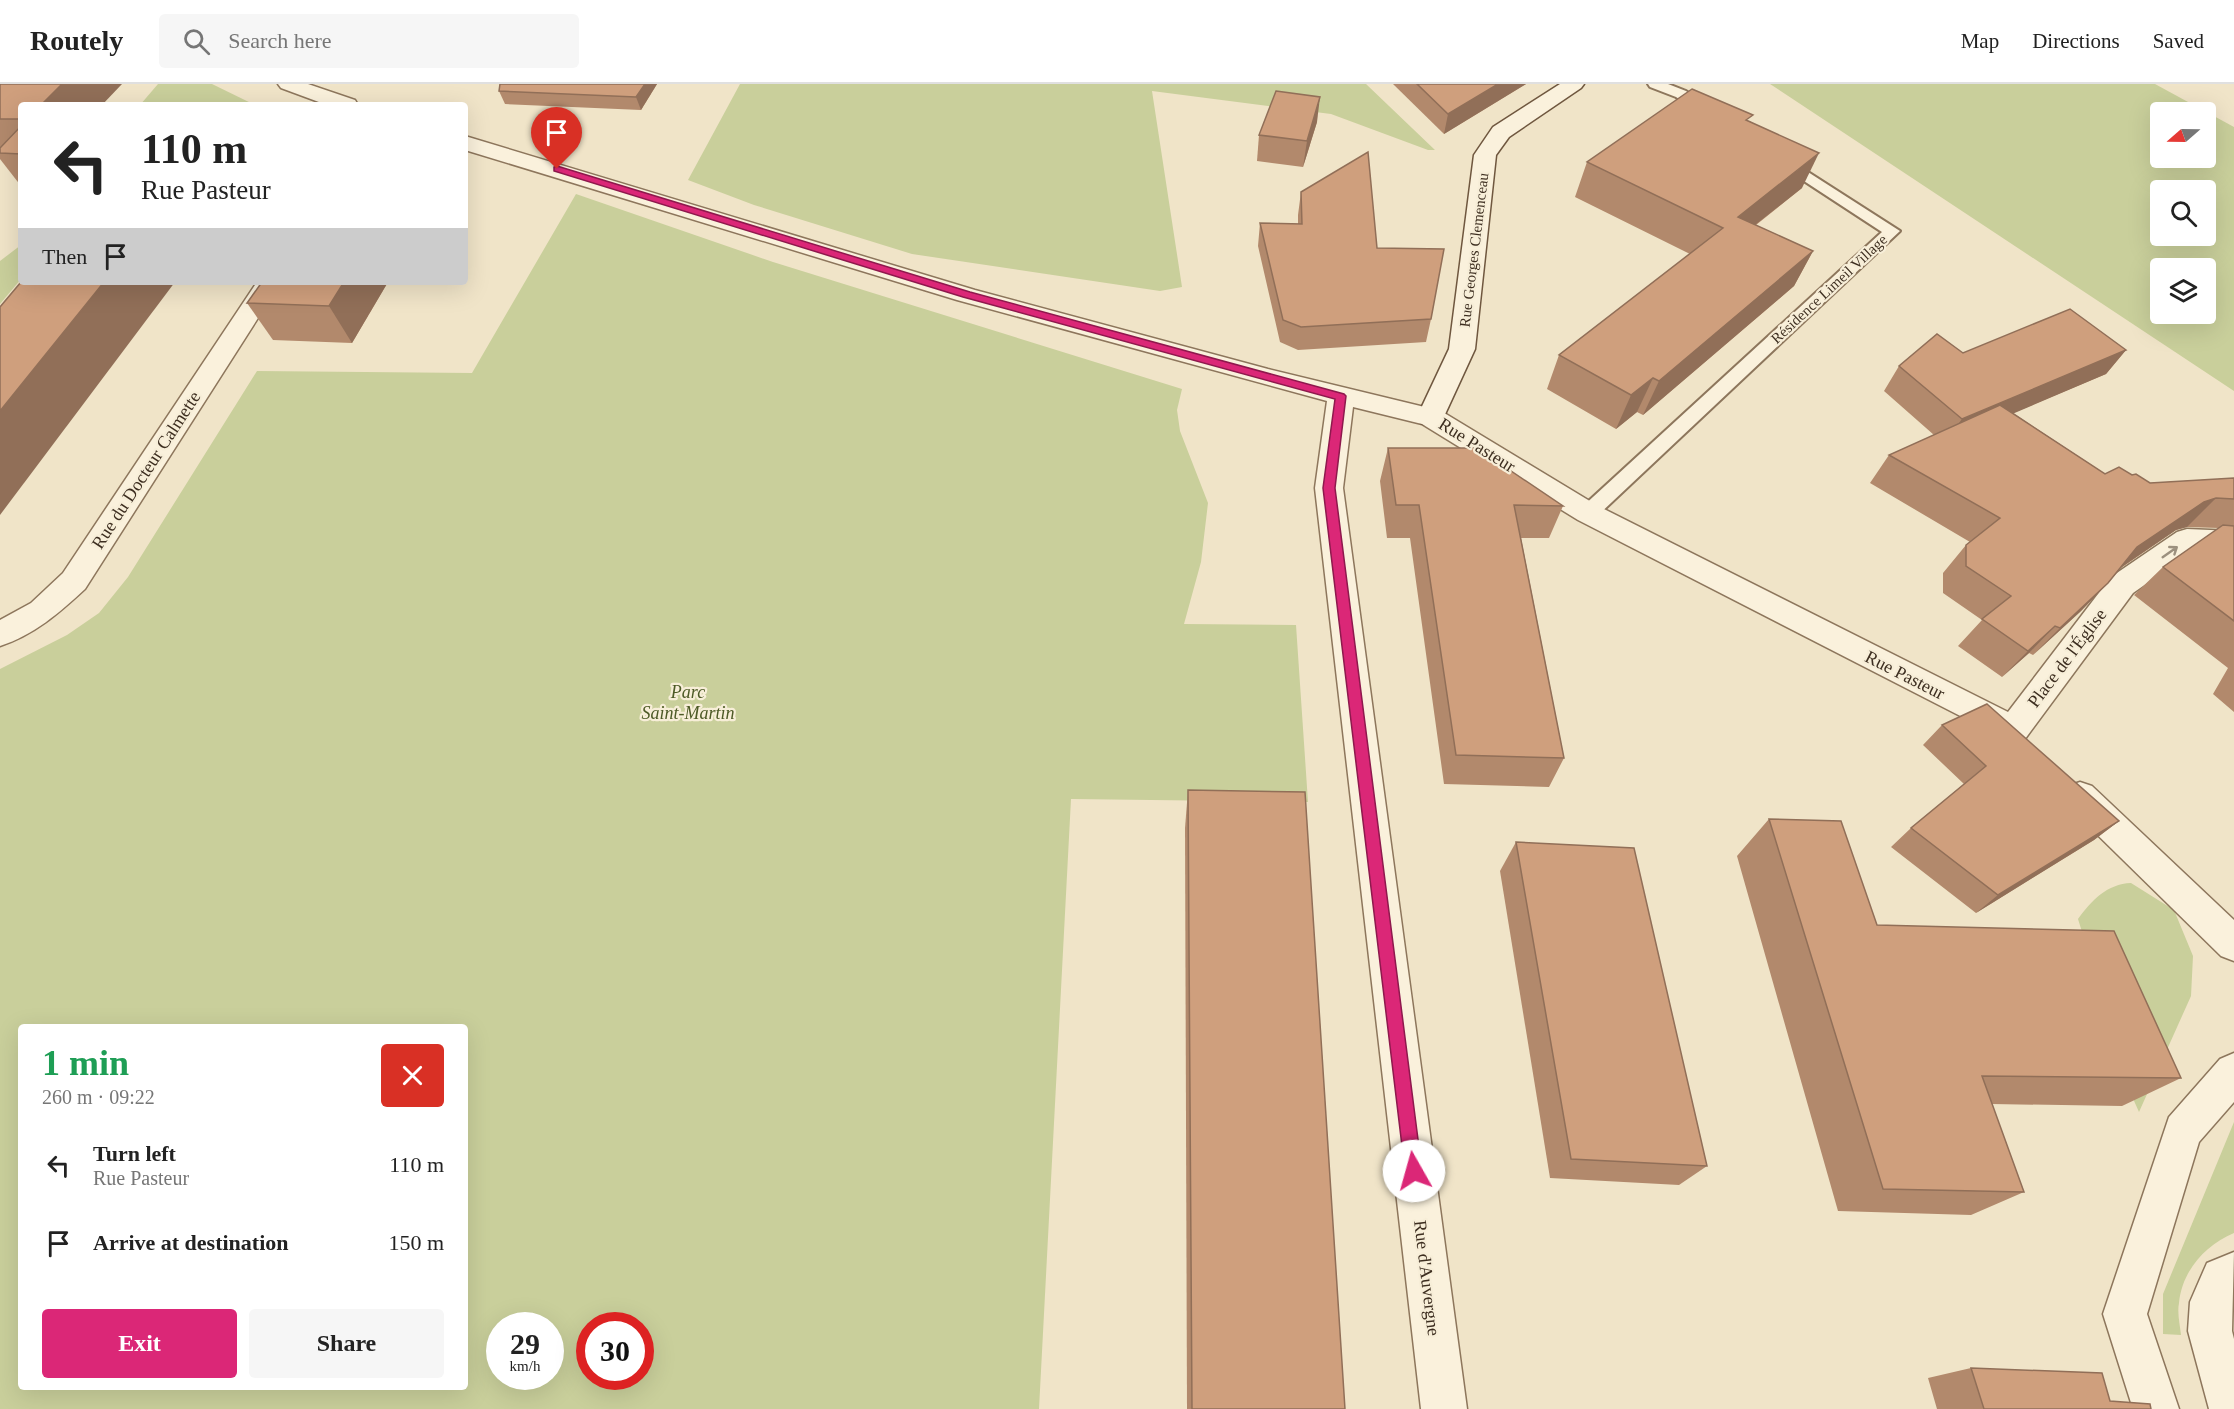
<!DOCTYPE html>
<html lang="en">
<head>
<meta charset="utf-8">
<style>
	:root { --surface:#fff; --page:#f6f6f6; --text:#222; --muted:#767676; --line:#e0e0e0; --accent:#db2777 }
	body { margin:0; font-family:Georgia,serif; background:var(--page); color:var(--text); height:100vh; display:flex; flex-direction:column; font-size:22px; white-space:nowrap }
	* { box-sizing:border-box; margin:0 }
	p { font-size:20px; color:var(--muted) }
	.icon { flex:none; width:33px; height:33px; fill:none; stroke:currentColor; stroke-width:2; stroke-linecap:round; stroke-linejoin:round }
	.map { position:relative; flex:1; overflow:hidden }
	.sheet { position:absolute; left:18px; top:940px; width:450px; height:366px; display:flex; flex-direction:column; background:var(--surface); border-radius:6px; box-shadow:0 6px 24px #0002 }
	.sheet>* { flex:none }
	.banner { position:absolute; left:18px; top:18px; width:450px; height:183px; border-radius:6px; box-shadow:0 6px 24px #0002; background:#fff; color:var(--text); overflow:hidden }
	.needle { width:39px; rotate:250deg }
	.buttons { position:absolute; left:2150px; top:18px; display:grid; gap:12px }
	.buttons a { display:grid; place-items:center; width:66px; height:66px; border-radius:6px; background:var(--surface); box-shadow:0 6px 24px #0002; font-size:30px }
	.speed { position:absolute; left:486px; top:1228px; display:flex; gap:12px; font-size:30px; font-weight:700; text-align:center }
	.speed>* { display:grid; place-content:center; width:78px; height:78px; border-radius:50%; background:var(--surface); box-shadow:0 6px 24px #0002; line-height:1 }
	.speed small { font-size:15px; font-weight:400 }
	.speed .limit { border:9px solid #d22; background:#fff; color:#111 }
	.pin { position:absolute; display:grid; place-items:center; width:51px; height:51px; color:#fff; margin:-62px -26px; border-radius:50% 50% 50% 0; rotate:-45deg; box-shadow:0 0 6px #0007 }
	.pin .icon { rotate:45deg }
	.me { position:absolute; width:66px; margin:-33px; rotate:353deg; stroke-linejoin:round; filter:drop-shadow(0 0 4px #0008) }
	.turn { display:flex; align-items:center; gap:21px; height:126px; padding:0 24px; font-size:27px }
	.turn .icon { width:78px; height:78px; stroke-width:2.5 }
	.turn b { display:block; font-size:42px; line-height:51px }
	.then { display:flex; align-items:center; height:57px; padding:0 24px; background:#0003; gap:12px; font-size:22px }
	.round { display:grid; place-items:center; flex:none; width:63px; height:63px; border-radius:6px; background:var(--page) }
	.head { display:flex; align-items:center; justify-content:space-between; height:102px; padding:0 24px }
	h1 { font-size:36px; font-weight:700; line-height:45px; color:#1e9e55 }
	.cta { display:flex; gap:12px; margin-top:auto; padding:12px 24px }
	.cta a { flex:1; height:69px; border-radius:6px; background:var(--accent); color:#fff; font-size:24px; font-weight:700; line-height:69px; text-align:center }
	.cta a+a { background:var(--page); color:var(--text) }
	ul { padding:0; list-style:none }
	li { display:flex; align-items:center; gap:18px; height:78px; padding:0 24px }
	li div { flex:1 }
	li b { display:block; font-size:22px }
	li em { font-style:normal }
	header { display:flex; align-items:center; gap:36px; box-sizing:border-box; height:84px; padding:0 30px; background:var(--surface); border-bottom:2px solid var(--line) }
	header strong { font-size:28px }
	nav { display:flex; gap:33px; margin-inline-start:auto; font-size:21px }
	.search { width:420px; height:54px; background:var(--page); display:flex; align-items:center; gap:15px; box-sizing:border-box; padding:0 21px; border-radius:6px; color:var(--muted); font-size:22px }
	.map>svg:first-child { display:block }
</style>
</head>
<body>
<header>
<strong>Routely</strong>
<div class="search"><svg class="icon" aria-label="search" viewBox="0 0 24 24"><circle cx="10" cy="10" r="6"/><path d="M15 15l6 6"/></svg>Search here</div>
<nav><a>Map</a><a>Directions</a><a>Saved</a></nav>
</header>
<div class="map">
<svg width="2234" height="1325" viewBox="0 0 2234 1325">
	<rect width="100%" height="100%" fill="#f0e4c8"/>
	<g fill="#c9cf9b" fill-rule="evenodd">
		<path d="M158,0H212L255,21H140Z"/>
		<path d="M740,0H1366L1435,66H1428L1331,30L1152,7L1182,203L1160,207L912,170L754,121L688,96Z"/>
		<path d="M1770,0H2155L2234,43V307ZM2160,28H2205V74H2160ZM2160,106H2205V152H2160ZM2160,184H2205V230H2160Z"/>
		<path d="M576,110L773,178L1182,305L1177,326L1180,347L1208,419L1201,478L1184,540L1296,541L1308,718L1071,715L1039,1325H0V585L67,551L99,529L128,493L257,287L472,289ZM21,944H465V1304H21ZM500,1242H550V1293H500ZM590,1242H640V1293H590Z"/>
		<path d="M21,161V195L0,220V177Z"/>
		<path d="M2131,799L2174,826L2193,872L2191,912L2139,1028L2114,972V950L2078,835C2092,816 2107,800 2131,799Z"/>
		<path d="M2234,1038V1149C2205,1161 2182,1187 2179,1219C2177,1229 2180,1241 2181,1251L2163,1250V1210Z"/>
	</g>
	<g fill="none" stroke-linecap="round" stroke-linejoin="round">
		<g stroke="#8d765c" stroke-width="4">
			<g id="lane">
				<path d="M1648,0H1668L1686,7L1715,28L1708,32L1703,31L1676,13L1650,3Z"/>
				<path d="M1783,72L1900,147L1595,434L1588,436L1581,434L1578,429L1581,424L1882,148L1778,80L1775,77Z"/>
			</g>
		</g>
		<g stroke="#8d765c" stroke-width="3">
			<g id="street">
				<path d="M278,0H308L355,16L358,21H327L281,4Z"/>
				<path d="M465,52L975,206L1268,285L1441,327L1598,422L2008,628L2111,493L2177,448L2187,445L2234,447V469L2193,467L2133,509L2025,655L2013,659L1578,436L1422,340L1353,323L1343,404L1467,1325H1421L1315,404L1327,317L957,216L465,66Z"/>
				<path d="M257,198H281L85,505C59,529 34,551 0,562V536L31,519L63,489Z"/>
				<path d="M2080,698L2092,702L2234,836V877L2221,872L2068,722L2063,712L2068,702Z"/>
				<path d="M2234,969V1018L2199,1058L2147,1230L2179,1325H2133L2103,1230L2169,1033L2220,975Z"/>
				<path d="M2234,1168L2232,1247L2234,1255V1325H2209L2188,1247L2190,1218L2207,1179Z"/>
			</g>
		</g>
		<g stroke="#6f573f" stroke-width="3">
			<path id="secondary" d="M1560,0H1584L1581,4L1509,53L1496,71L1475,265L1441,339L1431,342L1421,339L1417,333L1449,265L1474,71L1493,43Z"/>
		</g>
		<use href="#lane" fill="#faf1dc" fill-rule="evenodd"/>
		<use href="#street" fill="#faf1dc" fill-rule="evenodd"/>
		<use href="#secondary" fill="#faf1dc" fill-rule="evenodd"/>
	</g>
	<g fill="#b2896c">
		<path d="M0,0L21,21V102L0,75Z"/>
		<path d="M657,0L641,26L505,20L499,7Z"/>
		<path d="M1393,0H1526L1444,50Z"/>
		<path d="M1750,37L1802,104L1756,141L1813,167L1794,202L1643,331L1637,328L1616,345L1547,305L1559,271L1690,170L1575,113L1587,78Z"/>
		<path d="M1317,38L1303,83L1257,77L1259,51Z"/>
		<path d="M1301,108L1377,164L1431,235L1426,258L1298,266L1280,258L1258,162L1260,139L1298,140V131Z"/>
		<path d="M388,198L352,259L273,256L247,219Z"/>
		<path d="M2126,266L2106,290L2013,329L2105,390L2132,391L2150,399L2234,394V628L2213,610L2228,584L2134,511L2163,483L2219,444L2187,443L2176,446L2121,484L2108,499L2081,527L2033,571L2029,569L2002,593L1958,562L1982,536L1943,509V489L1966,461L1970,458L1870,399L1889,371L1934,351L1884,307L1899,282L1963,269Z"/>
		<path d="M1388,364L1563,422L1549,454H1521L1564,674L1549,703L1444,700L1410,454H1387L1380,397Z"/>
		<path d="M1942,641L2119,737L2094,756L1976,829L1891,763L1911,744L1964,700L1923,661Z"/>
		<path d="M1188,706L1345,1325H1187L1185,744Z"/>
		<path d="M1769,735L1877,841L2181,994L2122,1022L1992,1020L2024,1108L1971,1131L1838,1127L1737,772Z"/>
		<path d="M1516,758L1707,1082L1679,1101L1550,1094L1500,787Z"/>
		<path d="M1971,1284L2110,1317L2151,1325H1937L1928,1294Z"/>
	</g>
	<g fill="#916f58">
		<path d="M62,0H122L102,21H41Z"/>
		<path d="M645,0H657L641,26L636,13Z"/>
		<path d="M1498,0H1526L1444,50L1448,30Z"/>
		<path d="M1320,13L1317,38L1303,83L1307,57Z"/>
		<path d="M1819,69L1802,104L1722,167L1738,133Z"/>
		<path d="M1813,167L1794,202L1643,331L1659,297Z"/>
		<path d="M104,198H175L0,431V327Z"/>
		<path d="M344,198H388L352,259L329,222Z"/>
		<path d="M2126,266L2106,290L1944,359L1962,335Z"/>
		<path d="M1653,294L1637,328L1616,345L1631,311Z"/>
		<path d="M2216,414L2187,443L2176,446L2110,491L2137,463L2204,418Z"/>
		<path d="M2108,499L2081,527L2033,571L2060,544Z"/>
		<path d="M2055,542L2029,569L2002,593L2028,567Z"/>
		<path d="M2119,737L2094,756L1976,829L1998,811Z"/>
	</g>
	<g fill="#cf9f7d" stroke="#916f58" stroke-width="1.5">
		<path d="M0,0H62L41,21H21V35H0Z"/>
		<path d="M500,0H645L636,13L499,7Z"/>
		<path d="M1417,0H1498L1448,30Z"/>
		<path d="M1692,5L1753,31L1746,36L1819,69L1738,133L1813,167L1659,297L1653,294L1631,311L1559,271L1723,144L1587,78Z"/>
		<path d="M1276,7L1320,13L1307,57L1259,51Z"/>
		<path d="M21,42V70L0,69V64Z"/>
		<path d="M1368,68L1377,164L1444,165L1431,235L1301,243L1283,236L1260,139L1302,140L1301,108Z"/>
		<path d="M21,198H104L0,327V223Z"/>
		<path d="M262,198H344L329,222L247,219Z"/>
		<path d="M2070,225L2126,266L1962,335L1899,282L1937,250L1963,269Z"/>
		<path d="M2000,321L2105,390L2119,383L2132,391L2136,390L2150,399L2234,394V415L2216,414L2204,418L2137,463L2108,499L2060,544L2055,542L2028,567L1982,535L2011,512L1966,482V461L2000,434L1889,371Z"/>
		<path d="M1388,364H1477L1563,422L1514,421L1564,674L1456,671L1419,421H1396Z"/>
		<path d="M2223,441L2234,442V537L2163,483Z"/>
		<path d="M1987,620L2119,737L1998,811L1911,744L1986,682L1942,641Z"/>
		<path d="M1188,706L1305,708L1345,1325H1192Z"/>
		<path d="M1769,735L1841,737L1877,841L2114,847L2181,994L1982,992L2024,1108L1883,1105Z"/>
		<path d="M1516,758L1634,764L1707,1082L1571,1075Z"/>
		<path d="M1971,1284L2102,1289L2110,1317L2150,1320L2151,1325H1984Z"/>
	</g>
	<defs><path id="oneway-shaft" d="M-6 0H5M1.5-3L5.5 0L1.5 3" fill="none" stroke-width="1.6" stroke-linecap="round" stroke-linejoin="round" transform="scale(1.5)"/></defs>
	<use stroke="#9c907e" href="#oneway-shaft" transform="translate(2170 468) rotate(-35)"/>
	<path fill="#db2777" stroke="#8e194d" stroke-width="1.5" d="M557,82L970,208L1344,310L1346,312L1335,404L1422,1087L1420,1093L1414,1095L1408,1093L1405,1087L1323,404L1335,315L963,213L554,87V83Z"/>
	<g text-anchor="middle" stroke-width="4.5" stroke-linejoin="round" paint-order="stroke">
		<g font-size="15" fill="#3d2e20" stroke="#f7eed8">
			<text transform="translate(1474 166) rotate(-83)" y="5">Rue Georges Clemenceau</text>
			<text transform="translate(1829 205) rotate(-43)" y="5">Résidence Limeil Village</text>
		</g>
		<g font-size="18" fill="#3d2e20" stroke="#f7eed8">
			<text transform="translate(1477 361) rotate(32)" y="6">Rue Pasteur</text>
			<text transform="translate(146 386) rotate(-57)" y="6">Rue du Docteur Calmette</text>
			<text transform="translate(2067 574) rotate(-53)" y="6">Place de l'Église</text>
			<text transform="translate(1905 591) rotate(27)" y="6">Rue Pasteur</text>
			<text transform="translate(1427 1194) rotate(83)" y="6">Rue d'Auvergne</text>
		</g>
		<g font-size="18" font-style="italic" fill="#4d5a26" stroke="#f7eed8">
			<text x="688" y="614">Parc<tspan x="688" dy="21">Saint-Martin</tspan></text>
		</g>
	</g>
</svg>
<div class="buttons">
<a><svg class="needle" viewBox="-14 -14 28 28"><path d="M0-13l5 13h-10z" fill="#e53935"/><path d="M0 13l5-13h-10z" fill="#767676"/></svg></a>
<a><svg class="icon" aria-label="search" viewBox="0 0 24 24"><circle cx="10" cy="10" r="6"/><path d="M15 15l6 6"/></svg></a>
<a><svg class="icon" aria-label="layers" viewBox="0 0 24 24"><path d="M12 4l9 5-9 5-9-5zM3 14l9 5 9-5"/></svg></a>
</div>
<div class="speed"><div>29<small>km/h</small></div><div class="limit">30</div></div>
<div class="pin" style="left:557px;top:85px;background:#d93025"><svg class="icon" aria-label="arrive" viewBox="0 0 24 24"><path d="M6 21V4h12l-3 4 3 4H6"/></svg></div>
<svg class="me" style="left:1414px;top:1087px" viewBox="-20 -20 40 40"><circle r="19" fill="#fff"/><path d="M0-13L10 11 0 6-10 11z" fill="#db2777"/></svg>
<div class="banner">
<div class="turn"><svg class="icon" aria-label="left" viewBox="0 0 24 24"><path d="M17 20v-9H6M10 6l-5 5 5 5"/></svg><div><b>110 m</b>Rue Pasteur</div></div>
<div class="then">Then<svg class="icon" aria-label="arrive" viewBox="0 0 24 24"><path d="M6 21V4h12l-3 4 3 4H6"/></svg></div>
</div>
<section class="sheet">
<div class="head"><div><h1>1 min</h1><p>260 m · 09:22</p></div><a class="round" style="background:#d93025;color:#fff"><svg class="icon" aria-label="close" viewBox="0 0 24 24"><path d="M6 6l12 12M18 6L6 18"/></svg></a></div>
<ul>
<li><svg class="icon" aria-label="left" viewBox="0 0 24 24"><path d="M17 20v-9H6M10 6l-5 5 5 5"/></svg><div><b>Turn left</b><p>Rue Pasteur</p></div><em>110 m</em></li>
<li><svg class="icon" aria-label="arrive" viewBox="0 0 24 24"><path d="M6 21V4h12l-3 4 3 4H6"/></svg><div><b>Arrive at destination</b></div><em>150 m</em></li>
</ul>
<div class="cta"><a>Exit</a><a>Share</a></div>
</section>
</div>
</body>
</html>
